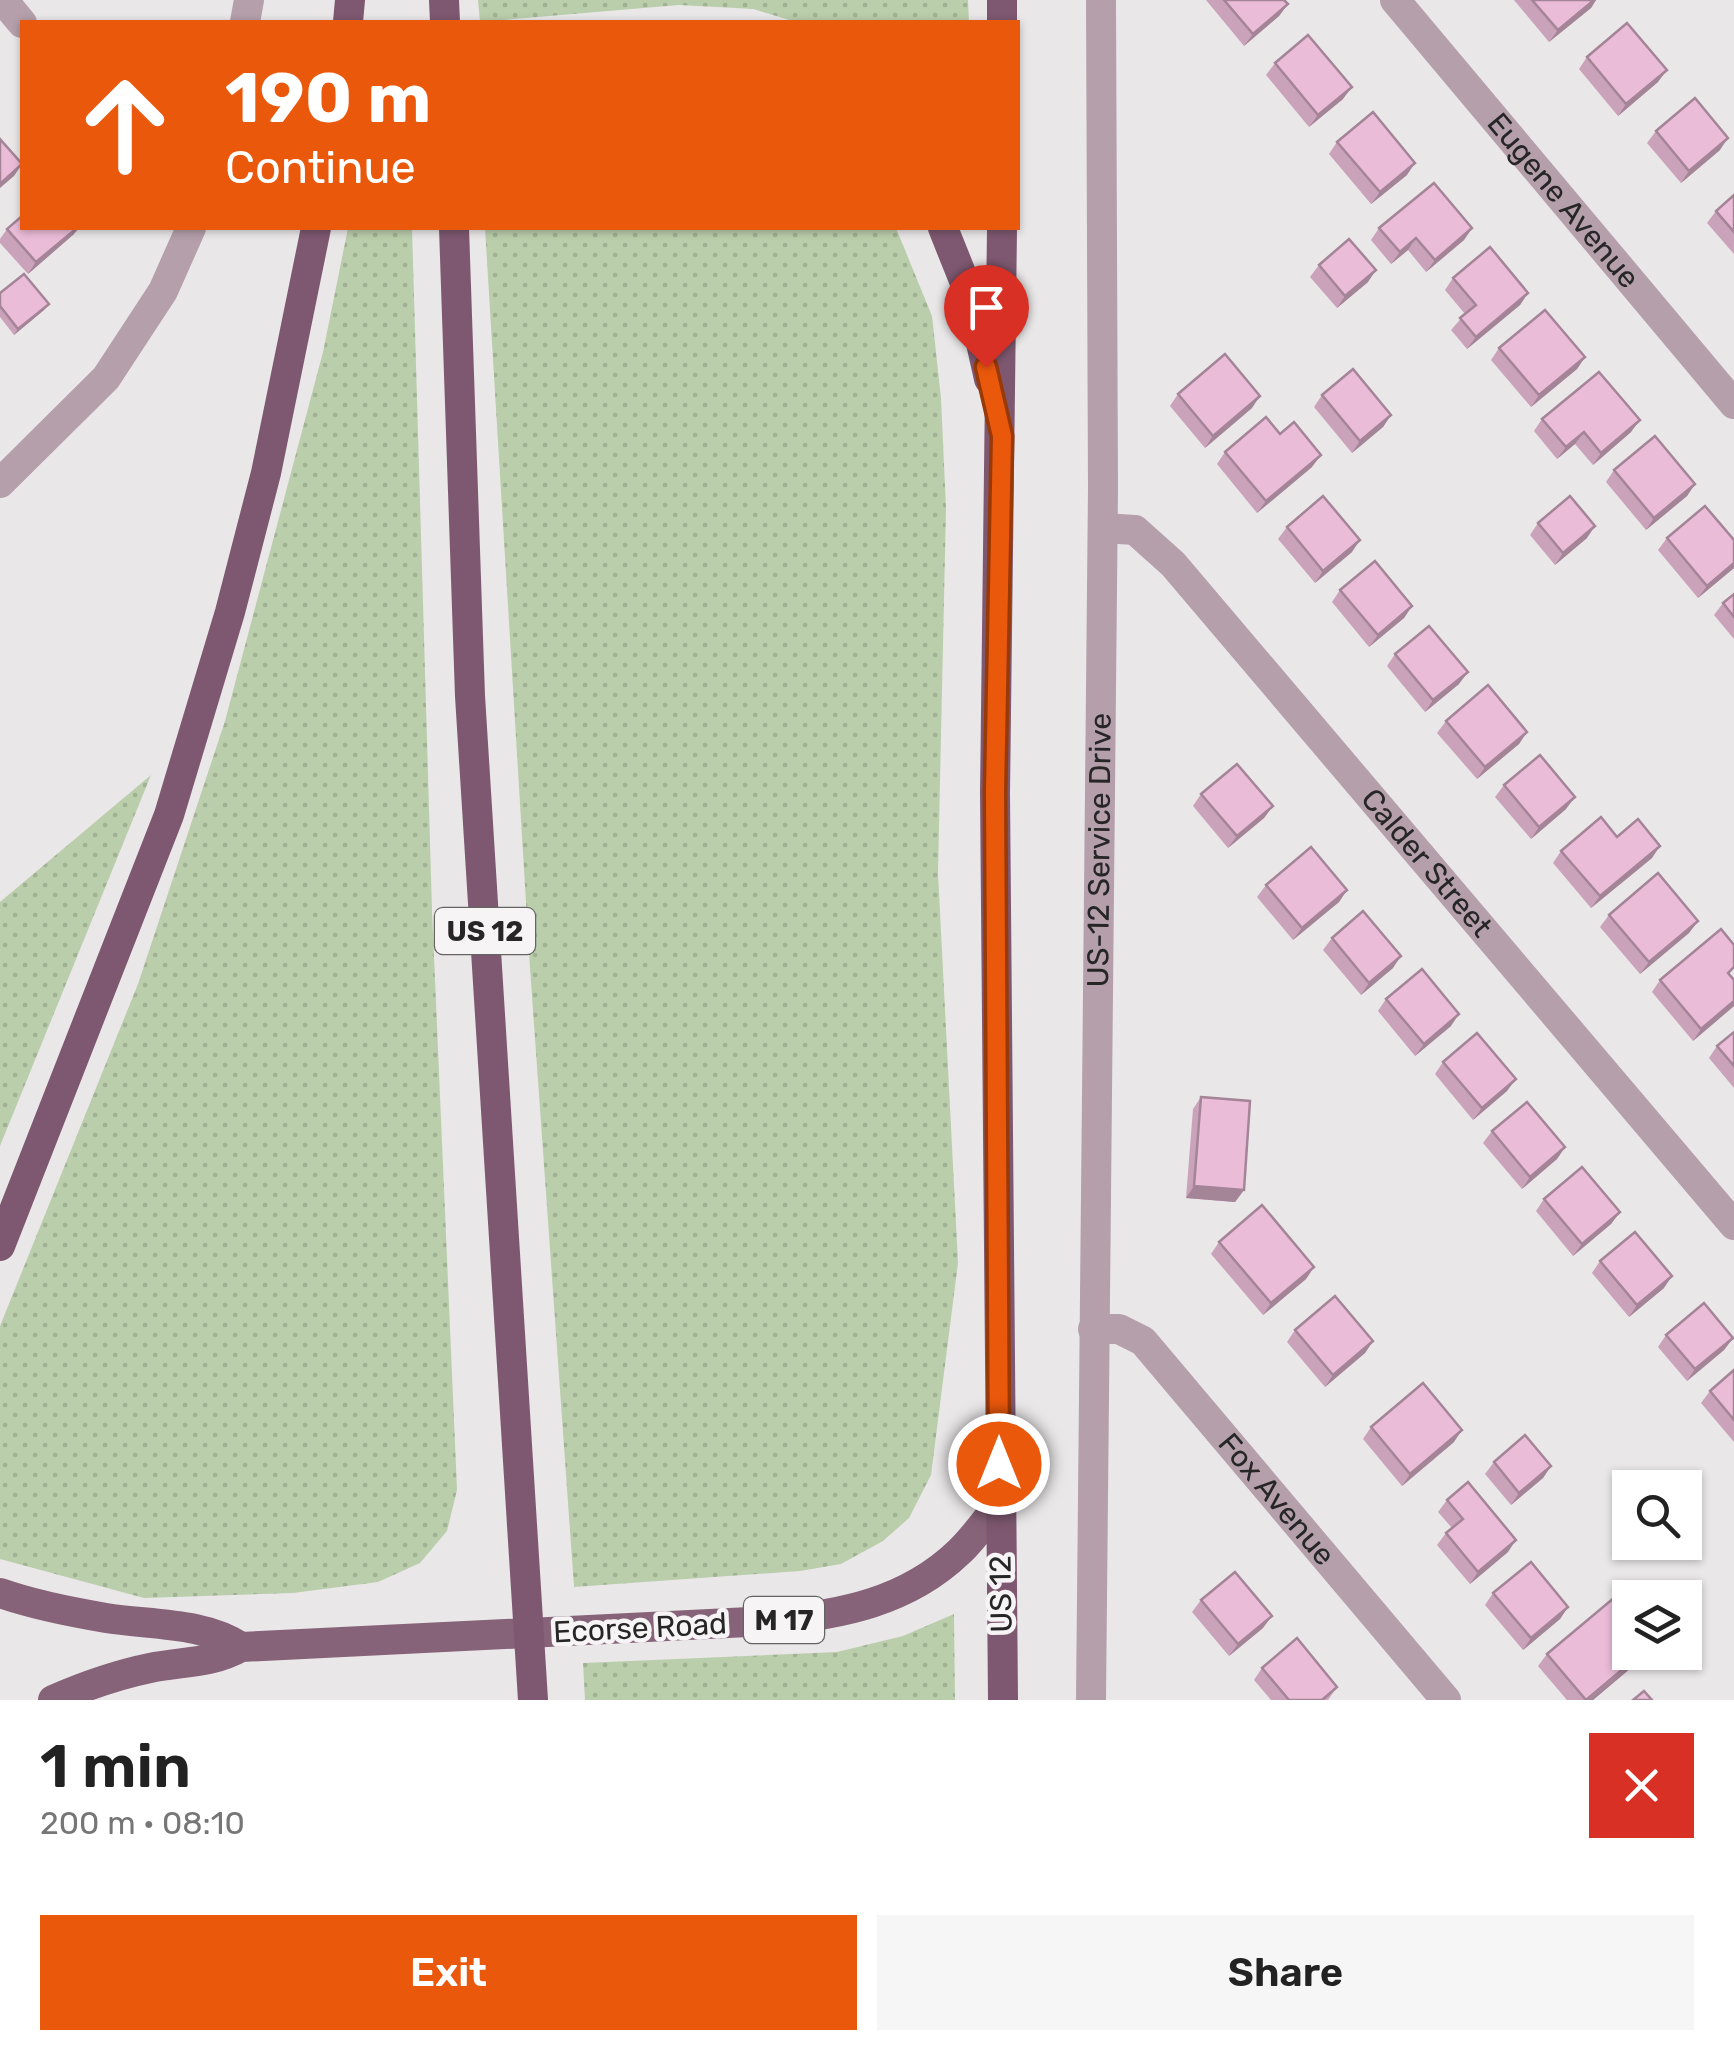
<!DOCTYPE html>
<html lang="en">
<head>
<meta charset="utf-8">
<style>
	:root { --surface:#fff; --page:#f6f6f6; --text:#222; --muted:#767676; --accent:#ea580c }
	body { margin:0; font-family:Rubik,sans-serif; background:var(--page); color:var(--text); height:100vh; display:flex; flex-direction:column; font-size:38px; white-space:nowrap }
	* { box-sizing:border-box; margin:0 }
	p { font-size:32px; color:var(--muted) }
	.icon { flex:none; width:55px; height:55px; fill:none; stroke:currentColor; stroke-width:2; stroke-linecap:round; stroke-linejoin:round }
	.map { position:relative; height:1700px; overflow:hidden }
	.panel { display:flex; flex-direction:column; background:var(--surface); flex:1 }
	.panel>* { flex:none }
	.guide { position:absolute; left:20px; top:20px; width:1000px; height:210px; border-radius:0px; box-shadow:0 2px 8px #0004; background:#ea580c; color:#fff; overflow:hidden }
	.tools { position:absolute; left:1612px; top:1470px; display:grid; gap:20px }
	.tools a { display:grid; place-items:center; width:90px; height:90px; border-radius:0px; background:var(--surface); box-shadow:0 2px 8px #0004; font-size:50px }
	.pin { position:absolute; display:grid; place-items:center; width:85px; height:85px; color:#fff; margin:-102px -42px; border-radius:50% 50% 50% 0; rotate:-45deg; box-shadow:0 0 10px #0007 }
	.pin .icon { rotate:45deg }
	.me { position:absolute; width:110px; margin:-55px; rotate:0deg; stroke-linejoin:round; filter:drop-shadow(0 0 8px #0008) }
	.turn { display:flex; align-items:center; gap:35px; height:210px; padding:0 40px; font-size:45px }
	.turn .icon { width:130px; height:130px; stroke-width:2.5 }
	.turn b { display:block; font-size:70px; line-height:85px }
	.round { display:grid; place-items:center; flex:none; width:105px; height:105px; border-radius:0px; background:var(--page) }
	.summary { display:flex; align-items:center; justify-content:space-between; height:170px; padding:0 40px }
	h1 { font-size:60px; font-weight:600; line-height:75px }
	.button { display:flex; gap:20px; margin-top:auto; padding:20px 40px }
	.button a { flex:1; height:115px; border-radius:0px; background:var(--accent); color:#fff; font-size:40px; font-weight:600; line-height:115px; text-align:center }
	.button a+a { background:var(--page); color:var(--text) }
	.map>svg:first-child { display:block }
</style>
</head>
<body>
<div class="map">
<svg width="1734" height="1700" viewBox="0 0 1734 1700">
	<defs>
		<pattern id="grass-dots" width="8" height="8" patternUnits="userSpaceOnUse" patternTransform="scale(2.5)"><rect width="8" height="8" fill="#bbceac"/><path d="M2 2h.1M6 6h.1" fill="none" stroke="#a1b194" stroke-width="1.8" stroke-linecap="round"/></pattern>
	</defs>
	<rect width="100%" height="100%" fill="#eae7e9"/>
	<g fill="url(#grass-dots)">
		<path d="M478,0H968L969,22H796L753,9L679,5L480,22Z"/>
		<path d="M348,228H412L432,910L457,1490L447,1531L420,1563L378,1582L293,1593L144,1598L0,1559V1326L138,984L225,721L323,352Z"/>
		<path d="M485,228H896L932,316L941,398L946,508L938,873L958,1263L931,1475L909,1518L883,1541L841,1564L800,1571L574,1587L530,968Z"/>
		<path d="M151,775L0,1146V902Z"/>
		<path d="M954,1614L955,1700H585L583,1663L837,1652L903,1636Z"/>
	</g>
	<g fill="none" stroke-linecap="round" stroke-linejoin="round">
		<g stroke="#b49fab" stroke-width="30">
			<path d="M3,0L22,23"/>
			<path id="s1" d="M1395,0L1734,404"/>
			<path id="s2" d="M1103,528L1135,530L1173,564L1734,1225"/>
			<path id="s3" d="M1093,1329H1119L1143,1341L1446,1700"/>
			<path id="s4" d="M1091,1700L1103,488L1101,0"/>
		</g>
		<g stroke="#b49fab" stroke-width="30">
			<path d="M245,22L249,0"/>
			<path d="M0,483L106,378L163,291L191,228"/>
		</g>
		<g stroke="#876379" stroke-width="30">
			<path d="M0,1593C34,1605 70,1612 106,1618C150,1625 204,1622 241,1647"/>
			<path d="M53,1700C85,1686 116,1675 150,1668C184,1661 210,1664 241,1647L771,1621C840,1615 907,1602 959,1552C974,1538 986,1520 999,1504"/>
		</g>
		<g stroke="#7e5870" stroke-width="30">
			<path d="M444,0L445,22"/>
			<path d="M348,22L350,0"/>
			<path d="M1002,22V0"/>
			<path d="M454,228L470,696L533,1700"/>
			<path d="M943,228L971,298L989,379"/>
			<path d="M1002,228L995,793L1003,1700"/>
			<path d="M0,1246L169,815L230,612L266,473L316,228"/>
		</g>
	</g>
	<g fill="#caa2ba">
		<path d="M1206,0H1284L1288,4L1279,16L1244,46Z"/>
		<path d="M1514,0H1596L1591,8L1549,42Z"/>
		<path d="M1587,57L1658,82L1618,116L1579,69Z"/>
		<path d="M1275,63L1343,99L1309,127L1266,75Z"/>
		<path d="M1656,131L1720,150L1681,183L1647,143Z"/>
		<path d="M1337,142L1407,175L1371,204L1329,154Z"/>
		<path d="M1734,195V254L1707,223L1716,211Z"/>
		<path d="M1379,228H1472L1464,240L1426,272L1408,250L1391,264L1371,240Z"/>
		<path d="M7,229L74,234L28,274L0,243V239Z"/>
		<path d="M1319,265L1368,282L1337,308L1310,277Z"/>
		<path d="M1453,278L1528,293L1520,305L1467,349L1451,330L1465,314L1445,290Z"/>
		<path d="M0,293L44,310L14,335L0,317Z"/>
		<path d="M1499,348L1585,357L1577,369L1531,407L1491,360Z"/>
		<path d="M1178,394L1252,408L1205,448L1170,406Z"/>
		<path d="M1322,395L1391,415L1383,427L1352,453L1314,407Z"/>
		<path d="M1542,419L1631,432L1593,465L1575,444L1557,459L1534,431Z"/>
		<path d="M1225,452L1312,467L1257,513L1217,464Z"/>
		<path d="M1614,470L1695,484L1687,496L1646,530L1606,482Z"/>
		<path d="M1538,523L1587,538L1555,565L1530,535Z"/>
		<path d="M1287,527L1352,552L1315,583L1278,539Z"/>
		<path d="M1667,538L1734,540V568L1698,598L1658,550Z"/>
		<path d="M1340,590L1412,606L1404,618L1369,647L1332,602Z"/>
		<path d="M1734,594V639L1714,615L1723,603Z"/>
		<path d="M1395,654L1459,684L1425,712L1387,666Z"/>
		<path d="M1446,721L1527,732L1519,744L1477,779L1437,733Z"/>
		<path d="M1504,785L1566,809L1531,839L1495,797Z"/>
		<path d="M1201,794L1273,806L1264,818L1228,848L1193,806Z"/>
		<path d="M1617,837L1652,858L1591,908L1553,863L1561,851Z"/>
		<path d="M1266,885L1347,890L1339,902L1293,940L1257,897Z"/>
		<path d="M1609,915L1698,921L1689,933L1640,974L1600,927Z"/>
		<path d="M1332,938L1393,968L1361,995L1323,950Z"/>
		<path d="M1730,975L1734,980V1006L1693,1041L1652,992L1660,980Z"/>
		<path d="M1386,999L1451,1026L1415,1056L1378,1011Z"/>
		<path d="M1734,1032V1088L1709,1058L1717,1046Z"/>
		<path d="M1443,1062L1507,1091L1473,1120L1435,1074Z"/>
		<path d="M1201,1097L1244,1190L1235,1202L1186,1198L1193,1109Z"/>
		<path d="M1492,1131L1565,1147L1557,1159L1522,1189L1483,1143Z"/>
		<path d="M1544,1199L1620,1212L1611,1224L1573,1256L1536,1211Z"/>
		<path d="M1219,1242L1314,1267L1306,1279L1263,1315L1211,1254Z"/>
		<path d="M1600,1261L1664,1288L1629,1317L1592,1273Z"/>
		<path d="M1295,1330L1373,1341L1365,1353L1325,1387L1287,1342Z"/>
		<path d="M1666,1335L1733,1338L1724,1350L1687,1381L1658,1347Z"/>
		<path d="M1734,1370V1442L1701,1403L1710,1391Z"/>
		<path d="M1371,1427L1454,1442L1402,1486L1363,1439Z"/>
		<path d="M1494,1462L1551,1466L1543,1478L1511,1505L1485,1474Z"/>
		<path d="M1447,1500L1508,1552L1470,1584L1437,1545L1446,1533L1452,1528L1438,1512Z"/>
		<path d="M1493,1593L1568,1607L1560,1619L1523,1650L1485,1605Z"/>
		<path d="M1201,1600L1263,1628L1229,1656L1192,1612Z"/>
		<path d="M1622,1614L1619,1617L1645,1652L1638,1662L1593,1700H1567L1538,1666L1547,1654Z"/>
		<path d="M1262,1668L1337,1687L1328,1700H1271L1254,1680Z"/>
	</g>
	<g fill="#a48497">
		<path d="M1594,0H1596L1591,8L1549,42L1558,30Z"/>
		<path d="M1288,4L1279,16L1244,46L1253,34Z"/>
		<path d="M1667,70L1658,82L1618,116L1626,104Z"/>
		<path d="M1352,87L1343,99L1309,127L1318,115Z"/>
		<path d="M1728,138L1720,150L1681,183L1689,171Z"/>
		<path d="M1415,163L1407,175L1371,204L1380,192Z"/>
		<path d="M22,164L14,176L0,188V184Z"/>
		<path d="M77,228H79L74,234L28,274L36,262Z"/>
		<path d="M1472,228L1464,240L1426,272L1435,260Z"/>
		<path d="M1416,238L1408,250L1391,264L1400,252Z"/>
		<path d="M1376,270L1368,282L1337,308L1345,296Z"/>
		<path d="M1528,293L1520,305L1467,349L1476,337Z"/>
		<path d="M49,304L44,310L14,335L18,329Z"/>
		<path d="M1585,357L1577,369L1531,407L1539,395Z"/>
		<path d="M1260,396L1252,408L1205,448L1213,436Z"/>
		<path d="M1391,415L1383,427L1352,453L1360,441Z"/>
		<path d="M1640,420L1631,432L1593,465L1601,453Z"/>
		<path d="M1584,432L1575,444L1557,459L1566,447Z"/>
		<path d="M1321,455L1312,467L1257,513L1266,501Z"/>
		<path d="M1695,484L1687,496L1646,530L1654,518Z"/>
		<path d="M1595,526L1587,538L1555,565L1563,553Z"/>
		<path d="M1360,540L1352,552L1315,583L1323,571Z"/>
		<path d="M1734,563V568L1698,598L1707,586Z"/>
		<path d="M1412,606L1404,618L1369,647L1378,635Z"/>
		<path d="M1468,672L1459,684L1425,712L1433,700Z"/>
		<path d="M1527,732L1519,744L1477,779L1485,767Z"/>
		<path d="M1575,797L1566,809L1531,839L1539,827Z"/>
		<path d="M1273,806L1264,818L1228,848L1237,836Z"/>
		<path d="M1660,846L1652,858L1591,908L1600,896Z"/>
		<path d="M1347,890L1339,902L1293,940L1302,928Z"/>
		<path d="M1698,921L1689,933L1640,974L1649,962Z"/>
		<path d="M1401,956L1393,968L1361,995L1369,983Z"/>
		<path d="M1734,1001V1006L1693,1041L1701,1029Z"/>
		<path d="M1459,1014L1451,1026L1415,1056L1424,1044Z"/>
		<path d="M1516,1079L1507,1091L1473,1120L1482,1108Z"/>
		<path d="M1565,1147L1557,1159L1522,1189L1530,1177Z"/>
		<path d="M1194,1186L1244,1190L1235,1202L1186,1198Z"/>
		<path d="M1620,1212L1611,1224L1573,1256L1582,1244Z"/>
		<path d="M1314,1267L1306,1279L1263,1315L1271,1303Z"/>
		<path d="M1672,1276L1664,1288L1629,1317L1637,1305Z"/>
		<path d="M1733,1338L1724,1350L1687,1381L1695,1369Z"/>
		<path d="M1373,1341L1365,1353L1325,1387L1333,1375Z"/>
		<path d="M1462,1430L1454,1442L1402,1486L1410,1474Z"/>
		<path d="M1551,1466L1543,1478L1511,1505L1519,1493Z"/>
		<path d="M1516,1540L1508,1552L1470,1584L1478,1572Z"/>
		<path d="M1568,1607L1560,1619L1523,1650L1531,1638Z"/>
		<path d="M1272,1616L1263,1628L1229,1656L1238,1644Z"/>
		<path d="M1645,1652L1638,1662L1593,1700H1588Z"/>
	</g>
	<g fill="#ebbcd8" stroke="#a48497" stroke-width="2.5">
		<path d="M1224,0H1284L1288,4L1253,34Z"/>
		<path d="M1532,0H1594L1558,30Z"/>
		<path d="M1627,23L1667,70L1626,104L1587,57Z"/>
		<path d="M1308,35L1352,87L1318,115L1275,63Z"/>
		<path d="M1695,98L1728,138L1689,171L1656,131Z"/>
		<path d="M1373,112L1415,163L1380,192L1337,142Z"/>
		<path d="M0,139L22,164L0,184Z"/>
		<path d="M1434,183L1472,228L1435,260L1416,238L1400,252L1379,228Z"/>
		<path d="M1734,195V232L1716,211Z"/>
		<path d="M22,216V228H77L36,262L7,229Z"/>
		<path d="M1349,239L1376,270L1345,296L1319,265Z"/>
		<path d="M1490,247L1528,293L1476,337L1460,318L1476,305L1453,278Z"/>
		<path d="M24,274L49,304L18,329L0,306V293Z"/>
		<path d="M1545,310L1585,357L1539,395L1499,348Z"/>
		<path d="M1225,354L1260,396L1213,436L1178,394Z"/>
		<path d="M1353,369L1391,415L1360,441L1322,395Z"/>
		<path d="M1599,372L1640,420L1601,453L1584,432L1566,447L1542,419Z"/>
		<path d="M1266,417L1280,434L1294,422L1321,455L1266,501L1225,452Z"/>
		<path d="M1655,436L1695,484L1654,518L1614,470Z"/>
		<path d="M1323,496L1360,540L1323,571L1287,527Z"/>
		<path d="M1570,496L1595,526L1563,553L1538,523Z"/>
		<path d="M1705,506L1734,540V563L1707,586L1667,538Z"/>
		<path d="M1375,561L1412,606L1378,635L1340,590Z"/>
		<path d="M1734,594V617L1723,603Z"/>
		<path d="M1429,626L1468,672L1433,700L1395,654Z"/>
		<path d="M1488,685L1527,732L1485,767L1446,721Z"/>
		<path d="M1540,755L1575,797L1539,827L1504,785Z"/>
		<path d="M1237,764L1273,806L1237,836L1201,794Z"/>
		<path d="M1601,817L1617,837L1638,819L1660,846L1600,896L1561,851Z"/>
		<path d="M1311,847L1347,890L1302,928L1266,885Z"/>
		<path d="M1658,873L1698,921L1649,962L1609,915Z"/>
		<path d="M1363,911L1401,956L1369,983L1332,938Z"/>
		<path d="M1721,929L1734,945V967L1728,973L1734,980V1001L1701,1029L1660,980Z"/>
		<path d="M1422,969L1459,1014L1424,1044L1386,999Z"/>
		<path d="M1734,1032V1066L1717,1046Z"/>
		<path d="M1477,1033L1516,1079L1482,1108L1443,1062Z"/>
		<path d="M1201,1097L1250,1101L1244,1190L1194,1186Z"/>
		<path d="M1527,1102L1565,1147L1530,1177L1492,1131Z"/>
		<path d="M1582,1167L1620,1212L1582,1244L1544,1199Z"/>
		<path d="M1262,1205L1314,1267L1271,1303L1219,1242Z"/>
		<path d="M1635,1232L1672,1276L1637,1305L1600,1261Z"/>
		<path d="M1335,1296L1373,1341L1333,1375L1295,1330Z"/>
		<path d="M1704,1303L1733,1338L1695,1369L1666,1335Z"/>
		<path d="M1734,1370V1420L1710,1391Z"/>
		<path d="M1423,1383L1462,1430L1410,1474L1371,1427Z"/>
		<path d="M1525,1435L1551,1466L1519,1493L1494,1462Z"/>
		<path d="M1468,1482L1516,1540L1478,1572L1446,1533L1463,1519L1447,1500Z"/>
		<path d="M1531,1562L1568,1607L1531,1638L1493,1593Z"/>
		<path d="M1235,1572L1272,1616L1238,1644L1201,1600Z"/>
		<path d="M1621,1592L1630,1603L1616,1615L1630,1631V1652H1643L1586,1700L1547,1654Z"/>
		<path d="M1297,1638L1337,1687L1322,1700H1289L1262,1668Z"/>
		<path d="M1644,1691L1652,1700H1633Z"/>
	</g>
	<g fill="none" stroke-linecap="round" stroke-linejoin="round">
		<g stroke="#983908" stroke-width="25">
			<path id="route" d="M986,367L1002,436L995,792L999,1464"/>
		</g>
		<use href="#route" stroke="#ea580c" stroke-width="18"/>
	</g>
	<g text-anchor="middle" stroke-width="9" stroke-linejoin="round" paint-order="stroke">
		<g fill="#f7f4f6" stroke="#656465" stroke-width="2.5">
			<rect x="435" y="908" width="100" height="46" rx="8"/>
			<rect x="744" y="1597" width="80" height="46" rx="8"/>
		</g>
		<g font-size="28" font-weight="bold" fill="#272627">
			<text x="485" y="941">US 12</text>
			<text x="784" y="1630">M 17</text>
		</g>
		<g font-size="30" fill="#272627" stroke="#f7f4f6">
			<text dy="10" stroke="none"><textPath href="#s1" startOffset="262">Eugene Avenue</textPath></text>
			<text dy="10" stroke="none"><textPath href="#s4" startOffset="850">US-12 Service Drive</textPath></text>
			<text dy="10" stroke="none"><textPath href="#s2" startOffset="475">Calder Street</textPath></text>
			<text dy="10" stroke="none"><textPath href="#s3" startOffset="260">Fox Avenue</textPath></text>
			<text transform="translate(1001 1594) rotate(-91)" y="10">US 12</text>
			<text transform="translate(640 1628) rotate(-3)" y="10">Ecorse Road</text>
		</g>
	</g>
</svg>
<div class="tools">
<a><svg class="icon" aria-label="search" viewBox="0 0 24 24"><circle cx="10" cy="10" r="6"/><path d="M15 15l6 6"/></svg></a>
<a><svg class="icon" aria-label="layers" viewBox="0 0 24 24"><path d="M12 4l9 5-9 5-9-5zM3 14l9 5 9-5"/></svg></a>
</div>
<div class="pin" style="left:986px;top:367px;background:#d93025"><svg class="icon" aria-label="arrive" viewBox="0 0 24 24"><path d="M6 21V4h12l-3 4 3 4H6"/></svg></div>
<svg class="me" style="left:999px;top:1464px" viewBox="-20 -20 40 40"><circle r="17" fill="#ea580c" stroke="#fff" stroke-width="3"/><path d="M0-11L8 9 0 5-8 9z" fill="#fff"/></svg>
<div class="guide">
<div class="turn"><svg class="icon" aria-label="ahead" viewBox="0 0 24 24"><path d="M12 20V5M6 11l6-6 6 6"/></svg><div><b>190 m</b>Continue</div></div>
</div>
</div>
<section class="panel">
<div class="summary"><div><h1>1 min</h1><p>200 m · 08:10</p></div><a class="round" style="background:#d93025;color:#fff"><svg class="icon" aria-label="close" viewBox="0 0 24 24"><path d="M6 6l12 12M18 6L6 18"/></svg></a></div>
<div class="button"><a>Exit</a><a>Share</a></div>
</section>
</body>
</html>
